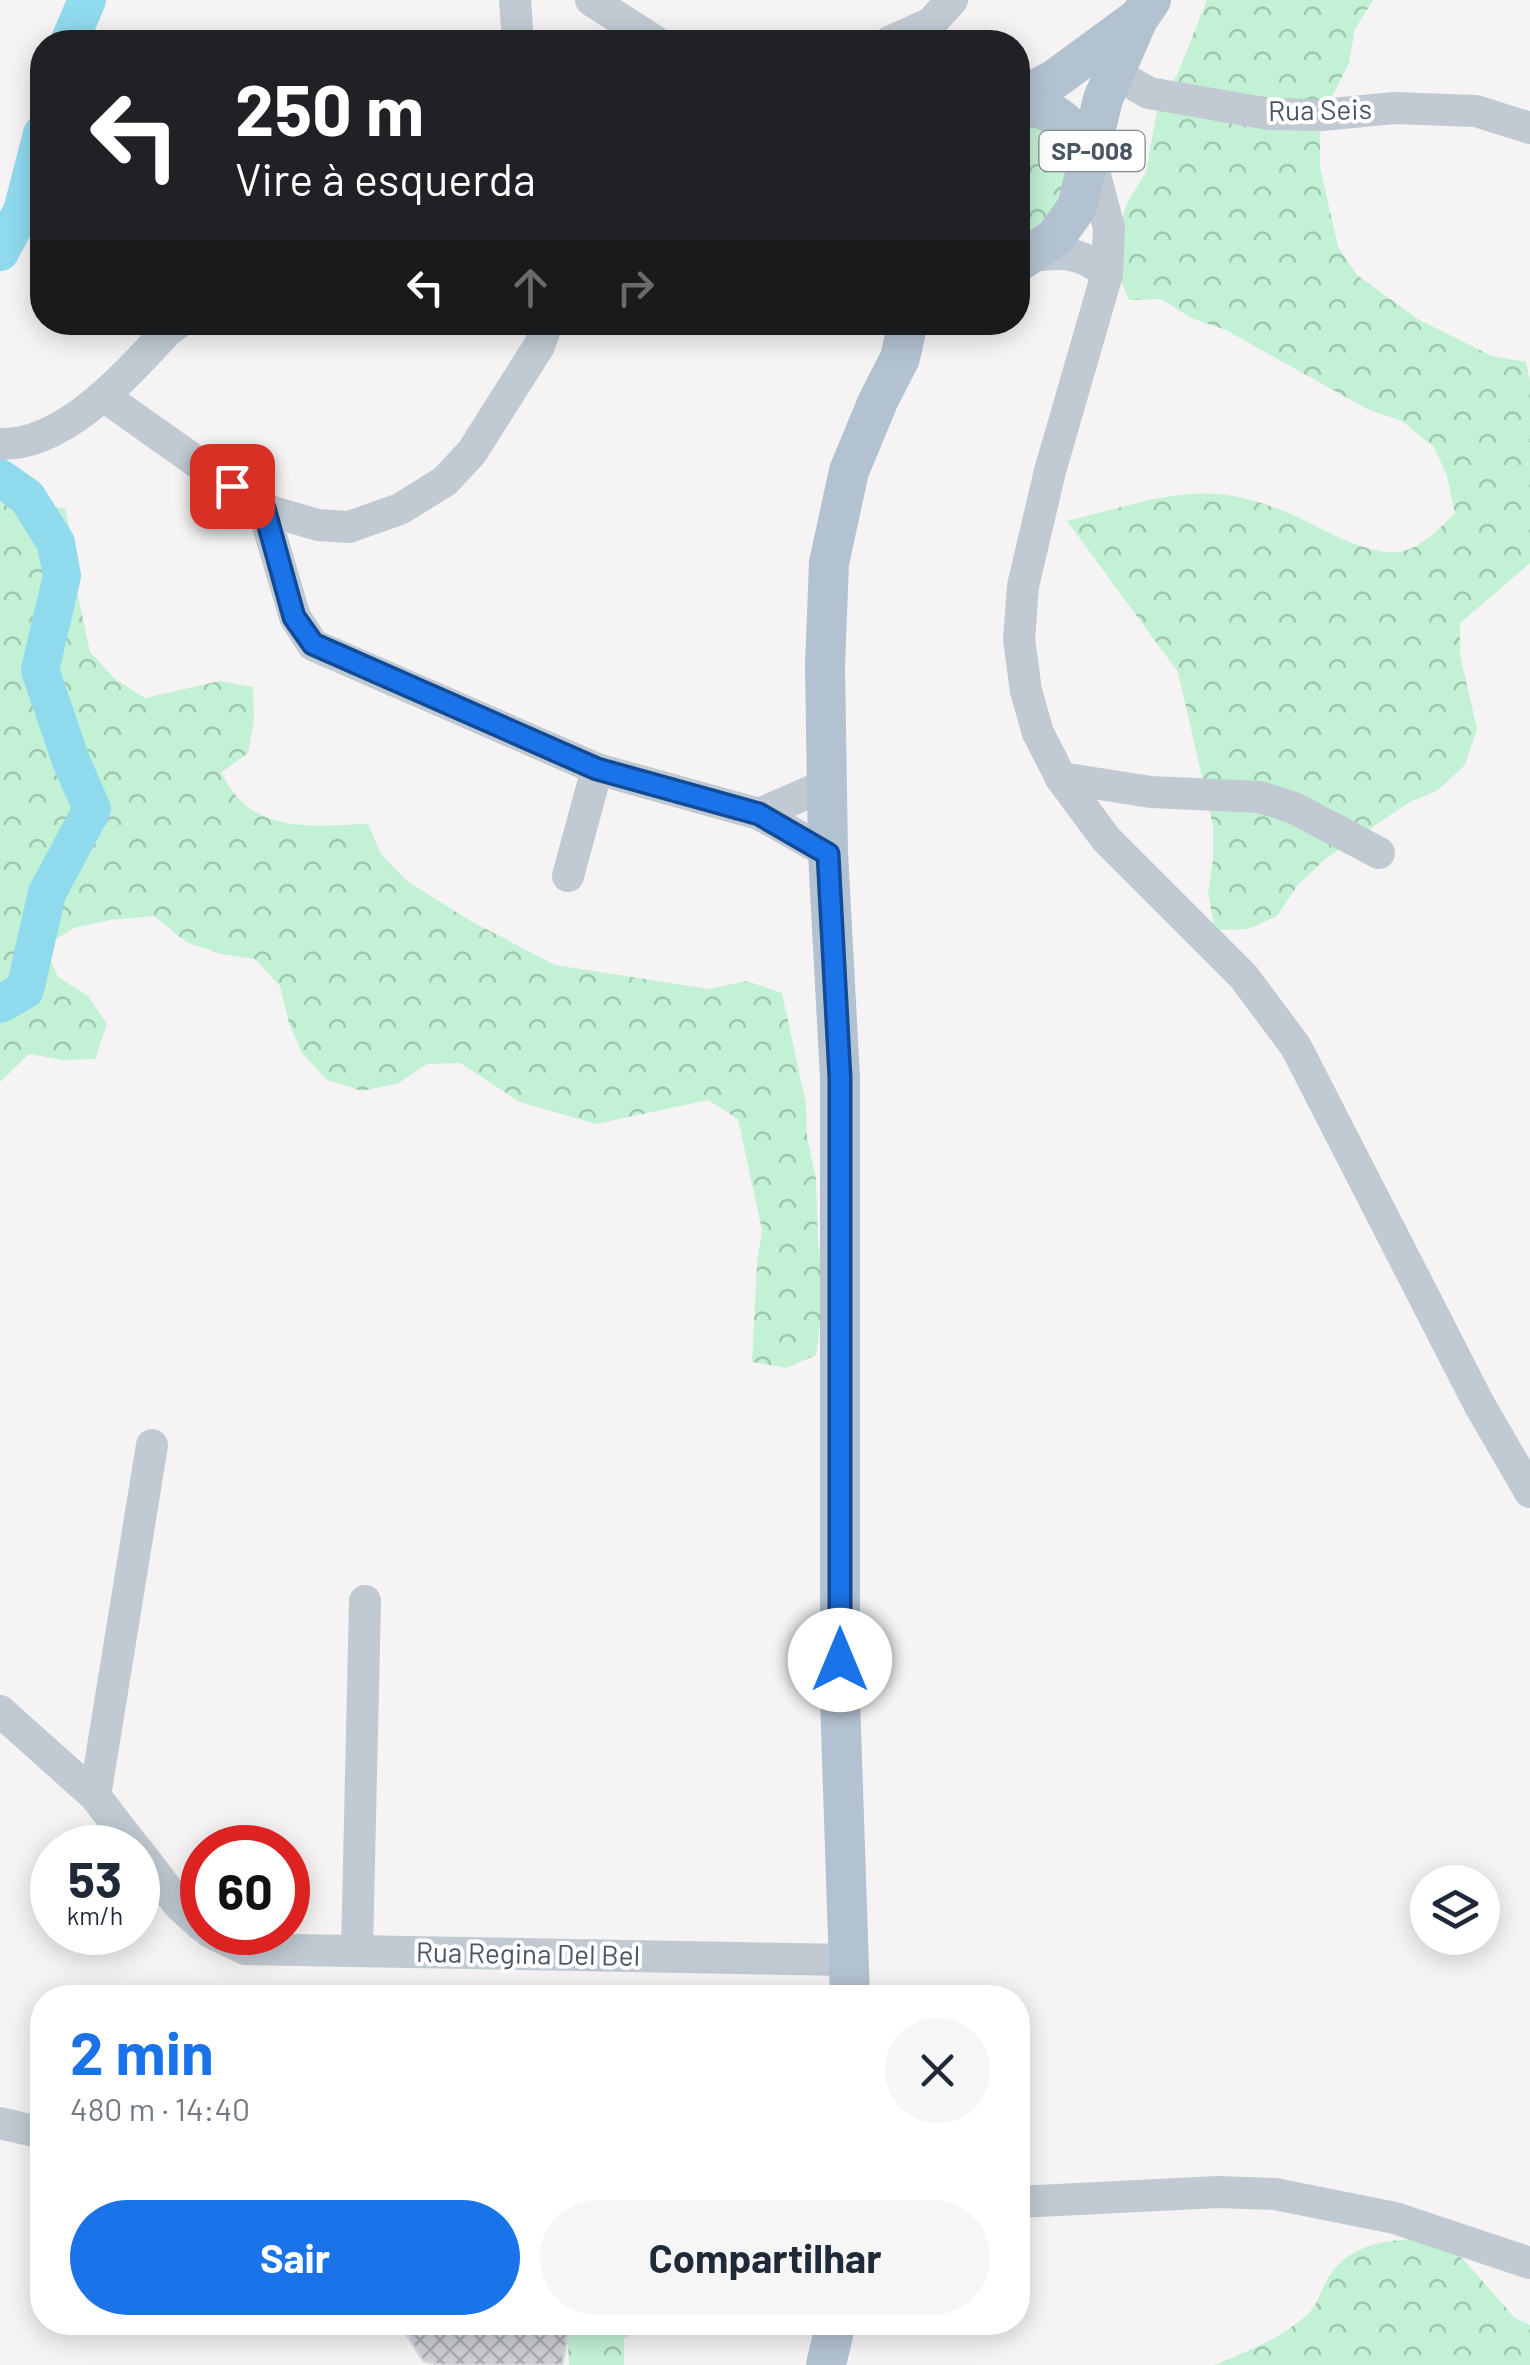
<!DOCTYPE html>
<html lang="pt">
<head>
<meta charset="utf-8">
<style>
	:root { --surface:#fff; --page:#f6f6f7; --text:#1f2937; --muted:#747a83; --accent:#1a73e8 }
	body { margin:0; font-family:Barlow,sans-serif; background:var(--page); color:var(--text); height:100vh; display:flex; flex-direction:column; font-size:38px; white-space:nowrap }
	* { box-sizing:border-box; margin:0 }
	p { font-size:32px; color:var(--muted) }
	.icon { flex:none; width:55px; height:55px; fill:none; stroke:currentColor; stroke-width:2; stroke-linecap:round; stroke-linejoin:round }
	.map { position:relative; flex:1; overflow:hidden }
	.sheet { position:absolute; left:30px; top:1985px; width:1000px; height:350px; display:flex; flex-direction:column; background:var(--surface); border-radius:40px; box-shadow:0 5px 25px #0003 }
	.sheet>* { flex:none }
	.banner { position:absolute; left:30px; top:30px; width:1000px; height:305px; border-radius:40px; box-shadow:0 5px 25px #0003; background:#202124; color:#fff; overflow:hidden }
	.tools { position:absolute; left:1410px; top:1865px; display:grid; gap:20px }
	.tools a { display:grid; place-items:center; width:90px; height:90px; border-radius:50%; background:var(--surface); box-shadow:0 5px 25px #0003; font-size:50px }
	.speed { position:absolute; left:30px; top:1825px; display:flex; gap:20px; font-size:50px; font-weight:700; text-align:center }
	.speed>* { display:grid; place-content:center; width:130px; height:130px; border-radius:50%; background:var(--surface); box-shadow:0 5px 25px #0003; line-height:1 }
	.speed small { font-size:25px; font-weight:400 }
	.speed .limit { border:15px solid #d22; background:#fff; color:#111 }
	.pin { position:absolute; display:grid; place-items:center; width:85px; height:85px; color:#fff; margin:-42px; border-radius:20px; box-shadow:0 5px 15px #0006 }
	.me { position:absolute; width:110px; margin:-55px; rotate:0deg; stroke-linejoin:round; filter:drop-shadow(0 0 8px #0008) }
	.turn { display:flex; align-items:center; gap:35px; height:210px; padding:0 40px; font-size:45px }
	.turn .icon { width:130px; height:130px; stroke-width:2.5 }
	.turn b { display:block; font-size:70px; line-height:85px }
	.lanes { display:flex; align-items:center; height:95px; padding:0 40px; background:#0003; justify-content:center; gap:50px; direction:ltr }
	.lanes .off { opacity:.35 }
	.round { display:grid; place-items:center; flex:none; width:105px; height:105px; border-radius:52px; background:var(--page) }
	.summary { display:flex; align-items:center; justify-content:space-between; height:170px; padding:0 40px }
	h1 { font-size:60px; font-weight:700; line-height:75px; color:var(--accent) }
	.cta { display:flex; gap:20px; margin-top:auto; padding:20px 40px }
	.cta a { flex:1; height:115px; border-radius:60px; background:var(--accent); color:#fff; font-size:40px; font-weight:700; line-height:115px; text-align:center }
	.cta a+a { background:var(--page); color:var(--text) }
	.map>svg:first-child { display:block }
</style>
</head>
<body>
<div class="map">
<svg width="1530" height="2365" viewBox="0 0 1530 2365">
	<defs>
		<pattern id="forest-crowns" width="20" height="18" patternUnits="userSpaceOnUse" patternTransform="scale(2.5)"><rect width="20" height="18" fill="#c3f1d5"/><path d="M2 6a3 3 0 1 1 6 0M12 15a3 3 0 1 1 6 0" fill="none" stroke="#a0c6b0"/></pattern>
		<pattern id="building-cross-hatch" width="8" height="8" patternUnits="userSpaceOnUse" patternTransform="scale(2.5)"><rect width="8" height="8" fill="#cdcfd5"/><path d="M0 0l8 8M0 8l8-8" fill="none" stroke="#a8abb0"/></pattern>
	</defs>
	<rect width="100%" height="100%" fill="#f5f3f3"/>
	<g fill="url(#forest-crowns)">
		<path d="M1207,0H1373L1355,29L1349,63L1331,99L1320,134V167L1338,247L1357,275L1419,320L1492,356L1526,362L1530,382V563L1460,623V655L1477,729L1465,765L1438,790L1408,803L1324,860L1297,886L1277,916L1248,929L1215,930L1208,893L1213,859V826L1178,672L1067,521C1115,510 1168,490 1218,494C1240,496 1263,503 1284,511C1315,524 1364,556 1399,552C1421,549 1439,528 1455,514L1447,476L1434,447L1402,421L1367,409L1226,330L1191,318L1161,299L1129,300L1116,270L1115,238L1127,203L1146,172L1158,105L1177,75Z"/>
		<path d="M1018,117L1068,145L1079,187L1018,248Z"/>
		<path d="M0,503L65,508L73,545L74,577L90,652L115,679L145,698L220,681L253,687L254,719L248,753L221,773C226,781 232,792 239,799C271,833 326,825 368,824L381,854L406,880L467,919L555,965L709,989L747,981L782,993L806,1104L807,1136L816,1180L818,1244L826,1282L816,1355L786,1368L752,1362L757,1264L762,1230L738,1119L708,1100L596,1124L520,1102L460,1063L427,1064L399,1083L362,1091L327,1080L302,1053L289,1023L280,986L255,959L221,954L186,942L154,916L110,920L73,928L45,947L58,977L88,996L107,1024L95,1059L63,1060L29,1054L0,1082Z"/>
		<path d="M1432,2238L1462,2258L1515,2318L1530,2325V2365H1214C1247,2352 1284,2337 1310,2312C1318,2303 1322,2288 1328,2278C1351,2240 1393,2240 1432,2238Z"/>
		<path d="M567,2323H647L624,2339V2365H569Z"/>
	</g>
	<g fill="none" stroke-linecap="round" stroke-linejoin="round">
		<g stroke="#90daee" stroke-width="38">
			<path d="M69,42L87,0"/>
			<path d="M0,252L22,211L42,134"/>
			<path d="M0,478L27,497L56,543L62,576L40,670L71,761L92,809L47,893L25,990L0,1004"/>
		</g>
	</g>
	<path fill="url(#building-cross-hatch)" stroke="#d7d9de" stroke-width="2.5" d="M399,2322H571L562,2365H441L423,2361Z"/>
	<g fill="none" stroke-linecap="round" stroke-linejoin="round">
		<g stroke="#c1cad2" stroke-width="32">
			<path d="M515,0L518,42"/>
			<path d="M591,0L656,42"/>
			<path d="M889,42L931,23L952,0"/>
			<path d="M1114,73L1149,93L1269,114L1322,115L1394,108L1476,111L1530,128"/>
			<path d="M1090,156L1109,228L1107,274L1050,471L1023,586L1019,639L1026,691L1038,733L1061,778L1106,839L1244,977L1296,1047L1479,1404L1530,1492"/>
			<path d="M1025,257C1058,252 1081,250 1107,274"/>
			<path d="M105,397L263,509L295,617L313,645L597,769L759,814L828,853"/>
			<path d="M0,444C65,446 127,374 168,330L180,322"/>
			<path d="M263,509L318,525L349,527L400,509L445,481L472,452L539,346L548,322"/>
			<path d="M1061,778L1151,792L1260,797L1294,808L1379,853"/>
			<path d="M759,814L826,785"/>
			<path d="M568,876L597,769"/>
			<path d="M0,1711L95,1796L135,1848"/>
			<path d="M95,1796L152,1445"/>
			<path d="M138,1851L179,1905L202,1926"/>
			<path d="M210,1932L245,1949L850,1960"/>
			<path d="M357,1950L365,1601"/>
			<path d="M0,2123L42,2133"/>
			<path d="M1018,2202L1218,2192L1275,2194L1395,2218L1530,2263"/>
		</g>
		<g stroke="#b3c2d1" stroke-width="40">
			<path d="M1018,99L1055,79L1134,21"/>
			<path d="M1018,107C1054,104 1073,127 1090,156"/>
			<path d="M1018,262L1055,238L1077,207L1103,99L1138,19L1151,0"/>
			<path d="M850,1998L840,1698V1078L828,853L825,665L829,563L849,471L878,401L900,358L908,322"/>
			<path d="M826,2365L836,2322"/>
		</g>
	</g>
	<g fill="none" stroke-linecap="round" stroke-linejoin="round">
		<g stroke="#114b97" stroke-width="25">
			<path id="route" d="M232,486L264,508L294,617L313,644L597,769L759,814L828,854L840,1078V1660"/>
		</g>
		<use href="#route" stroke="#1a73e8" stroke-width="18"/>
	</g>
	<g text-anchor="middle" stroke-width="8" stroke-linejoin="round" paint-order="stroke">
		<rect fill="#fff" stroke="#808990" stroke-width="2.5" x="1039.5" y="131" width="105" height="40" rx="8"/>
		<g font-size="25" font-weight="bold" fill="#4a5661">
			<text x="1092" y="160">SP-008</text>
		</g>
		<g font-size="28" fill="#4a5661" stroke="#fff">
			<text transform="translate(1320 110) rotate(-1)" y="10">Rua Seis</text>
			<text transform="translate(528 1954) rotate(1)" y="10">Rua Regina Del Bel</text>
		</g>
	</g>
</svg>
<div class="tools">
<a><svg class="icon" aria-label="layers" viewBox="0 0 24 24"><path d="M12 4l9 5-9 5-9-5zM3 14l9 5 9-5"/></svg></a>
</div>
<div class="speed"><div>53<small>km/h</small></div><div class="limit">60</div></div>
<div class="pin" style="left:232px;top:486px;background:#d93025"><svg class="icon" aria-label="arrive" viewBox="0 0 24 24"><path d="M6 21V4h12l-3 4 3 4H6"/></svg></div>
<svg class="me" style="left:840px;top:1660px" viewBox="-20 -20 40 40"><circle r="19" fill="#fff"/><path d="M0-13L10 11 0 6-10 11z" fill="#1a73e8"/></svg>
<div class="banner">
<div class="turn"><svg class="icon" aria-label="left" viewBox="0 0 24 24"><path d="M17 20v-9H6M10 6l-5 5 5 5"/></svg><div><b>250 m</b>Vire à esquerda</div></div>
<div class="lanes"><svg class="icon" aria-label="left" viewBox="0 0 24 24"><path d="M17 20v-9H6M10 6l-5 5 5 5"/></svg><svg class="icon off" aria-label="ahead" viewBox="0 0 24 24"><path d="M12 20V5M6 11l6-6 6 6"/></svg><svg class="icon off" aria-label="right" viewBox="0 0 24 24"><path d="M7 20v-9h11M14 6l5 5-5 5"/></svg></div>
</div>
<section class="sheet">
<div class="summary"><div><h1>2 min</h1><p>480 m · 14:40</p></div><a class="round"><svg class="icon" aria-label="close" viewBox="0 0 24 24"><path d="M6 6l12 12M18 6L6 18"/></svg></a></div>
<div class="cta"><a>Sair</a><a>Compartilhar</a></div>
</section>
</div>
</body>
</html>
